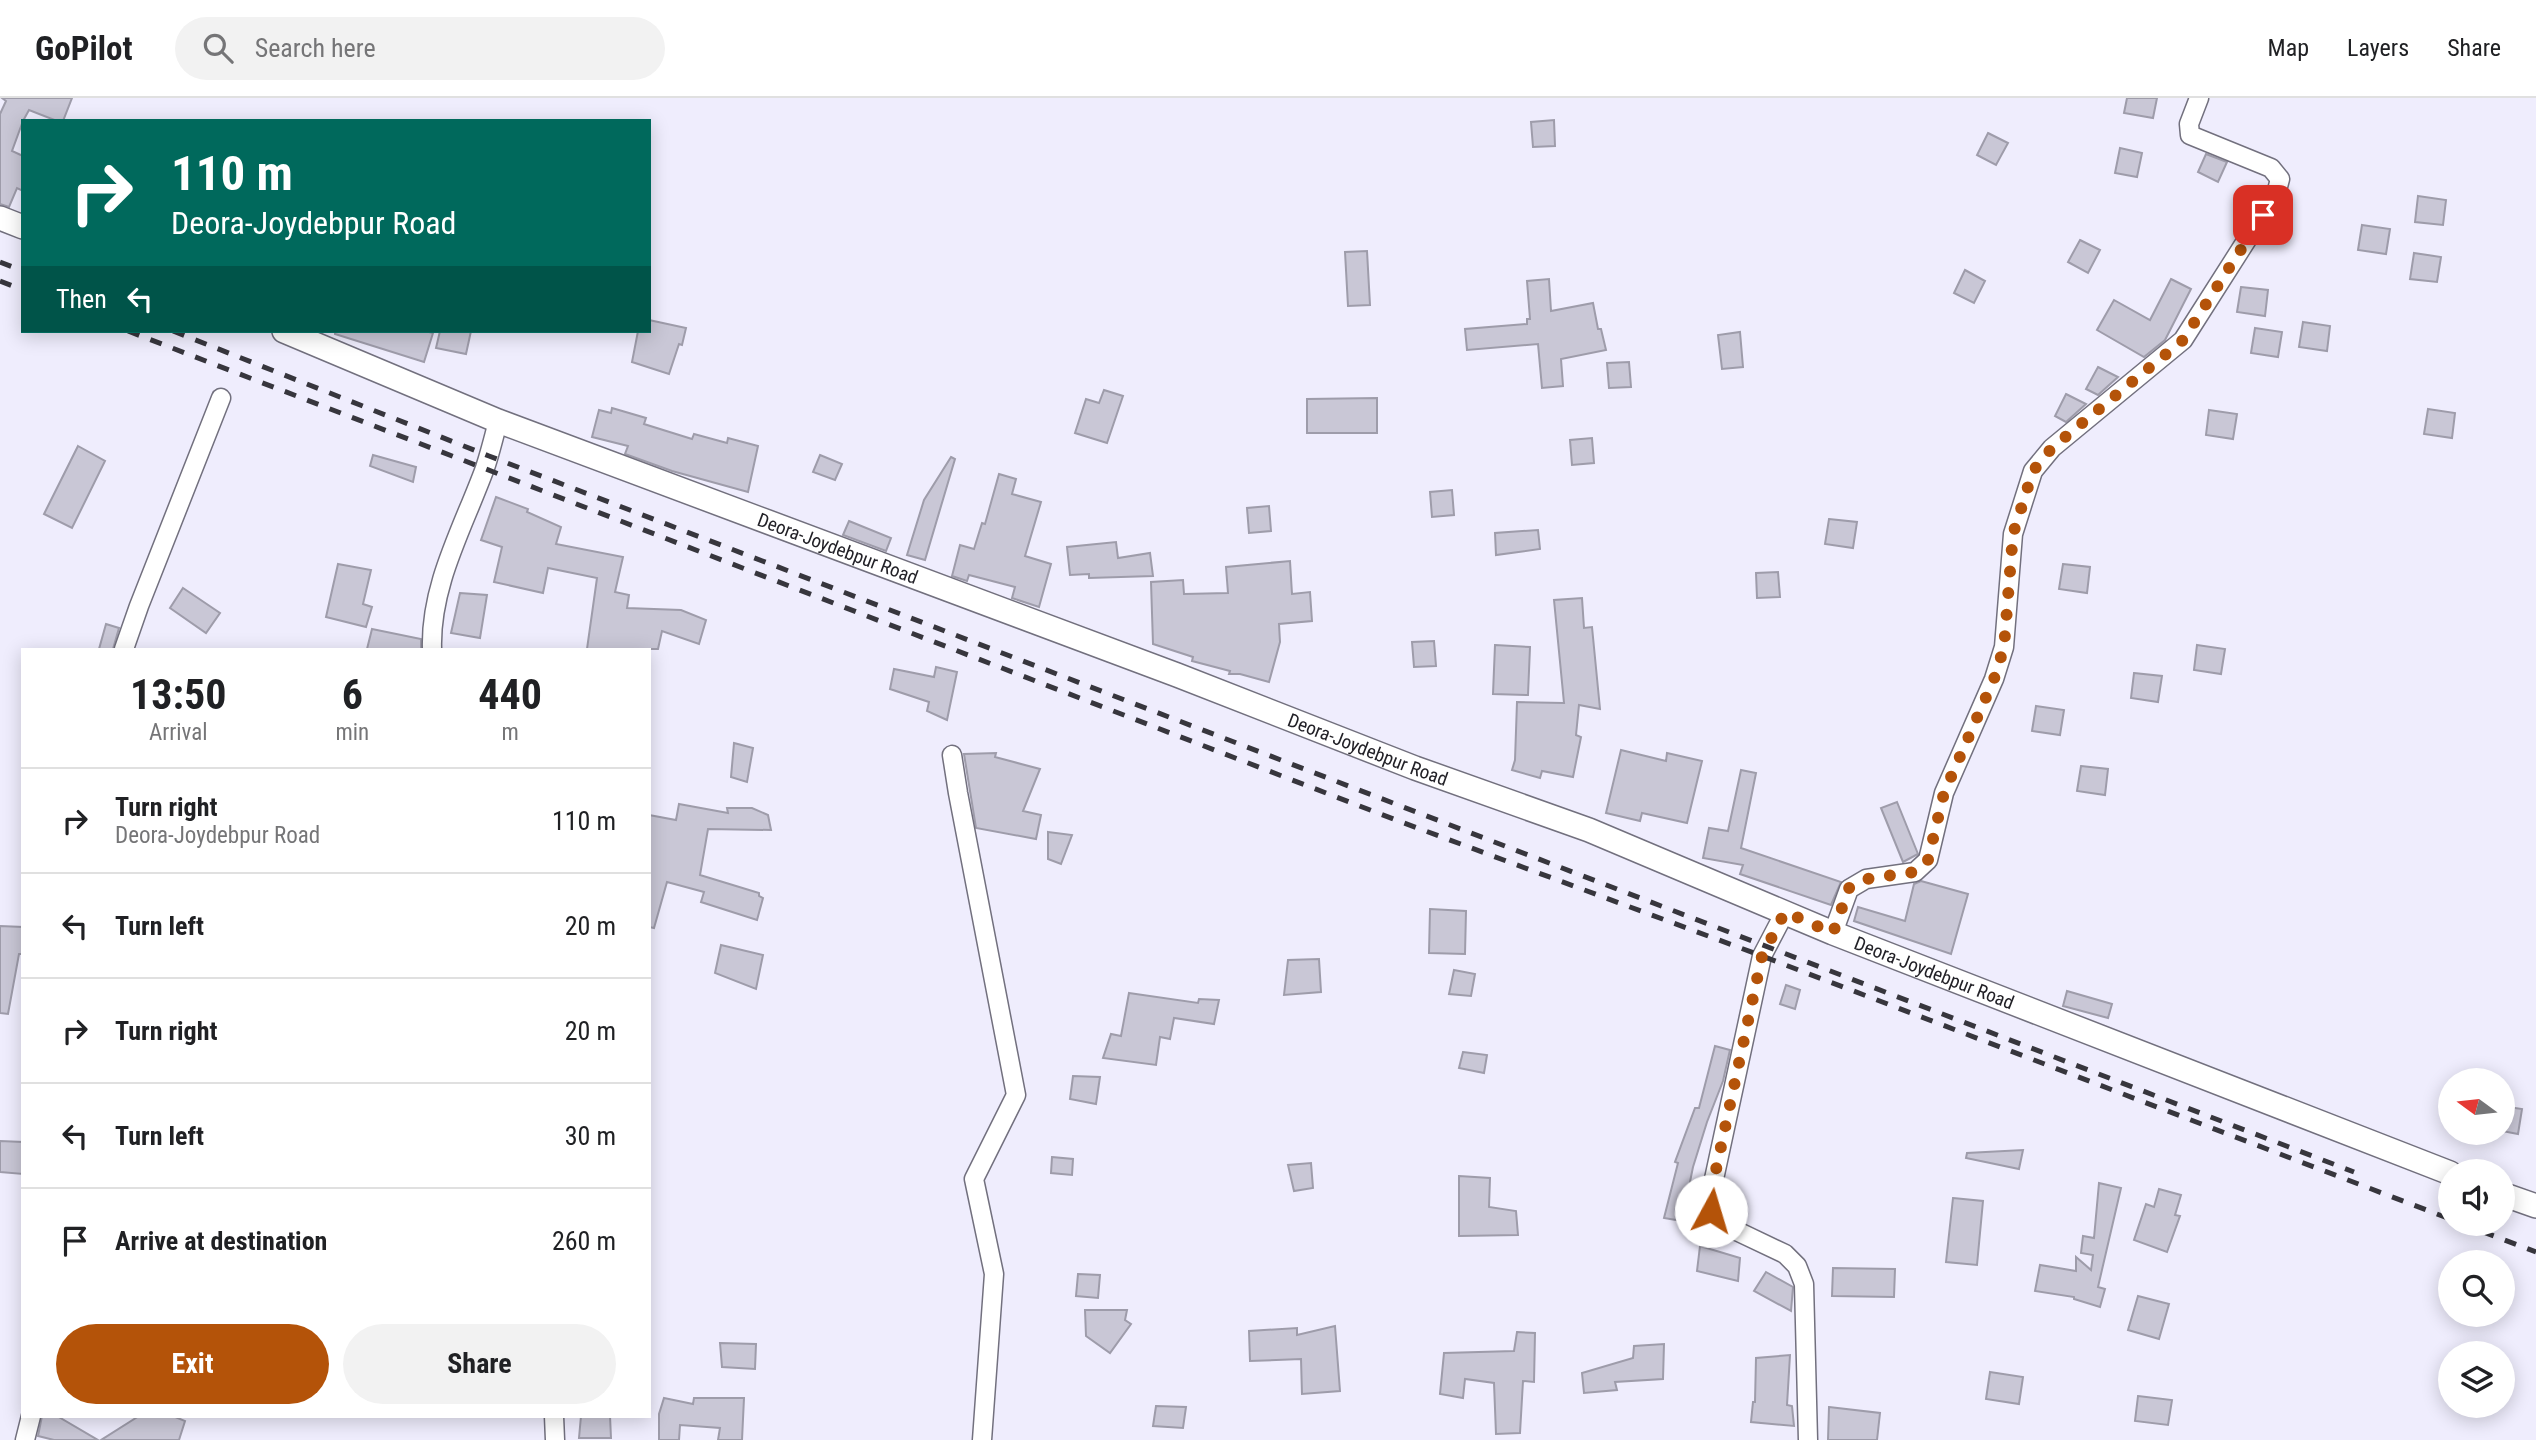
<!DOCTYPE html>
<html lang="en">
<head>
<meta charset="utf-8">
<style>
	:root { --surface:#fff; --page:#f2f2f2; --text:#202124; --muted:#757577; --line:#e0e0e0; --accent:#b45309 }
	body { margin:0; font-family:"Roboto Condensed",sans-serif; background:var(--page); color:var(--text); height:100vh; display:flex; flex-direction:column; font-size:26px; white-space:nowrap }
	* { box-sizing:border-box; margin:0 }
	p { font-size:23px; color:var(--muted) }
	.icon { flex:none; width:38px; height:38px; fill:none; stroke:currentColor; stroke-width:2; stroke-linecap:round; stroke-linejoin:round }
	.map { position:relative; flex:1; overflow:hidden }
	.sheet { position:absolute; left:21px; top:550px; width:630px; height:770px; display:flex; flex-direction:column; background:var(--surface); border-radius:0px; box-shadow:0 4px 18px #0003 }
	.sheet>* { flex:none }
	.banner { position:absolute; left:21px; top:21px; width:630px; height:214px; border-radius:0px; box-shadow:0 4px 18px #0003; background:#00695c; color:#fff; overflow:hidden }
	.needle { width:46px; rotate:285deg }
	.tools { position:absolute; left:2438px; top:970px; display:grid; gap:14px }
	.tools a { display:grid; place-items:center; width:77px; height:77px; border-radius:50%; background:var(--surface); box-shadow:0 4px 18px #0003; font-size:35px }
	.pin { position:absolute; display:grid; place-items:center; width:60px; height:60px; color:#fff; margin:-30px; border-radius:14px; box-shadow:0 4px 10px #0006 }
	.me { position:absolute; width:77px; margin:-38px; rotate:6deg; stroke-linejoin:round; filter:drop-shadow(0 0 5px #0008) }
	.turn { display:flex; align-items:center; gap:24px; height:147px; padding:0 35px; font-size:32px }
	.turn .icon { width:91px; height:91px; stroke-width:2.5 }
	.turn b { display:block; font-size:49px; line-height:60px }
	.then { display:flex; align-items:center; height:66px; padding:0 35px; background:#0003; gap:14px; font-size:26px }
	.eta { display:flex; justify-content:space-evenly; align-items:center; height:119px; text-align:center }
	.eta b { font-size:42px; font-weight:700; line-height:49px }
	.cta { display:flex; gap:14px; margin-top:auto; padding:14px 35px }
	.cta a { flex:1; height:80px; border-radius:42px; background:var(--accent); color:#fff; font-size:28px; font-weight:700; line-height:80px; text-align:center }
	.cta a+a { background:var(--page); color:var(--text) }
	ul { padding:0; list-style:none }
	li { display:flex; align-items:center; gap:21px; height:105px; padding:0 35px; border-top:2px solid var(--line) }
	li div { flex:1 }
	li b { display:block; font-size:26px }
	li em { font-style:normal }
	header { display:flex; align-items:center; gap:42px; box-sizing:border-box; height:98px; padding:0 35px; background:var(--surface); border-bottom:2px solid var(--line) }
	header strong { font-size:33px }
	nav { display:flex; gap:38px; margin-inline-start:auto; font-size:24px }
	.search { width:490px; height:63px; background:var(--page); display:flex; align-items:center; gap:18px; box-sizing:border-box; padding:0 24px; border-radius:38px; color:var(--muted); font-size:26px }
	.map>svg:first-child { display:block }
</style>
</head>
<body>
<header>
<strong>GoPilot</strong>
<div class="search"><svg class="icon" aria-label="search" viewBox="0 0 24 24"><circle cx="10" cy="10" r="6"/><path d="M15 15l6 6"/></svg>Search here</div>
<nav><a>Map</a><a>Layers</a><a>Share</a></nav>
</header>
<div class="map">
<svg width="2536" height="1342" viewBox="0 0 2536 1342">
	<rect width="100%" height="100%" fill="#efedfd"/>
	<g fill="#c9c7d6" stroke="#9e9caa" stroke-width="2">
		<path d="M2,0H72L63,23H57L29,12L23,23L12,53L23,58V93L17,90L9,109L0,106V16L6,3Z"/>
		<path d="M2127,0H2157L2153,20L2124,15Z"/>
		<path d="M1554,22L1555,48L1533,49L1531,24Z"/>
		<path d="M1988,35L2008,45L1996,67L1977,57Z"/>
		<path d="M2120,50L2142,55L2137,79L2115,75Z"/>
		<path d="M2206,56L2227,64L2218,84L2198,74Z"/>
		<path d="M2418,98L2446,102L2443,127L2415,124Z"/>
		<path d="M2362,127L2390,131L2386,156L2358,152Z"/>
		<path d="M2080,142L2100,152L2088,175L2068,164Z"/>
		<path d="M1367,153L1370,207L1348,208L1345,154Z"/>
		<path d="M2414,155L2441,159L2437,184L2410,181Z"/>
		<path d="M1965,172L1985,183L1974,205L1954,195Z"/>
		<path d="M1549,181L1551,213L1593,205L1598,231H1601L1606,252L1561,261L1563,288L1542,290L1538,246L1467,252L1465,231L1527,226V221H1530L1527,183Z"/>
		<path d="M2171,181L2191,191L2165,242L2144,259L2097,232L2114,202L2150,222Z"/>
		<path d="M2241,189L2268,192L2265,218L2237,214Z"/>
		<path d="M649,222L686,230L682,247L679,246L669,276L632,264L638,233H649Z"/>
		<path d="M2303,224L2330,228L2327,253L2299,249Z"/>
		<path d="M2255,230L2282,234L2278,259L2251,255Z"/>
		<path d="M335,233H425L433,235L424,264L335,236Z"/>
		<path d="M440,233H471L466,256L436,250Z"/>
		<path d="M1740,234L1743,269L1722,271L1718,237Z"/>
		<path d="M1629,264L1631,289L1609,290L1607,265Z"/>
		<path d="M2098,269L2118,279L2098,297L2086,291Z"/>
		<path d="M1104,292L1123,298L1107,345L1075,335L1086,301L1099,305Z"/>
		<path d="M2066,296L2086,306L2066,324L2055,318Z"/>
		<path d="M1377,300V335H1307V301Z"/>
		<path d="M612,310L646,320L644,326L692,341L694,336L727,345L728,340L758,348L748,394L672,373L625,356L628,348L592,339L599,312L611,315Z"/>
		<path d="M2428,311L2455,315L2452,340L2424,336Z"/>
		<path d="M2209,312L2237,316L2233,341L2206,337Z"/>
		<path d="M1592,340L1594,365L1572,367L1570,342Z"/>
		<path d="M78,348L105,363L72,430L44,416Z"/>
		<path d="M373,357L416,369L413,384L370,368Z"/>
		<path d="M820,357L842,366L835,382L813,374Z"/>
		<path d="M951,359L955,361L925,462L907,457L924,402Z"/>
		<path d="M999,376L1016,381L1012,396L1041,404L1025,458L1051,466L1039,509L1012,500L1015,489L969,477L967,483L952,478L960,447L974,451L982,425L985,426Z"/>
		<path d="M1452,392L1454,417L1432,419L1430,394Z"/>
		<path d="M496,399L528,411L527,414L561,429L556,446L623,459L615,494L629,497L627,510L681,512L706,522L699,546L662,533L658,551H587L597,480L548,470L543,495L494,484L502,449L481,442Z"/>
		<path d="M1269,408L1271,433L1249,435L1247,410Z"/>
		<path d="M1829,421L1857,424L1853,450L1825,446Z"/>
		<path d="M849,423L891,440L886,453L843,437Z"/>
		<path d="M1538,432L1540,451L1496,457L1495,435Z"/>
		<path d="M1116,444L1118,460L1150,455L1153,478L1089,480V476L1070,477L1067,449Z"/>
		<path d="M1290,463L1292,496L1310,494L1312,523L1279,526L1280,544L1269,584L1240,576H1229L1230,573L1192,563L1193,559L1153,546L1151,484L1183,482L1184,496L1228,495L1226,469Z"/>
		<path d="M338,466L371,472L363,506L372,509L366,529L326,519Z"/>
		<path d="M2063,466L2090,469L2087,495L2059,491Z"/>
		<path d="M1778,474L1780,499L1757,500L1756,475Z"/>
		<path d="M183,490L220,515L206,535L170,510Z"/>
		<path d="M460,495L487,497L480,540L451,535Z"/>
		<path d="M1582,500L1584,530L1592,529L1600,611L1579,607L1576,637L1581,639L1573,679L1542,673L1540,680L1512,672L1515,662L1517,604L1564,605L1554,502Z"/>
		<path d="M106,526L119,530L113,551H99Z"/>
		<path d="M372,531L421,541V551H367Z"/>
		<path d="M1434,543L1436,568L1414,569L1412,544Z"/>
		<path d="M1495,547L1530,549L1528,597L1493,596Z"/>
		<path d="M2197,547L2225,551L2221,576L2194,572Z"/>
		<path d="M936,569L957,574L947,622L927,613L929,604L890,591L894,571L934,579Z"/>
		<path d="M2134,575L2162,578L2158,604L2131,600Z"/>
		<path d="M2036,608L2064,612L2060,637L2032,633Z"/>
		<path d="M734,645L753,650L747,684L731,679Z"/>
		<path d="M1621,652L1666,663L1667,655L1702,663L1687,725L1642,715L1640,723L1606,715Z"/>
		<path d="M996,655L995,659L1040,671L1023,713L1041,717L1036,741L976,730L964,656Z"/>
		<path d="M2081,668L2108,671L2105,697L2077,693Z"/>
		<path d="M1741,672L1756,675L1741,750L1841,784L1831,807L1740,776L1743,767L1703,760L1709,730L1728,733Z"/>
		<path d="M1897,704L1918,756L1903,764L1881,710Z"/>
		<path d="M679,706L728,715L727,710H752L768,717L771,732L708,731L700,777L759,795V798L763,800L757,822L701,804L704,794L667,784L654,830L649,829V717L676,722Z"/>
		<path d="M1048,734L1072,737L1061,766L1048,761Z"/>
		<path d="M1921,783L1968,796L1951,856L1854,823L1858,809L1905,823L1914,786Z"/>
		<path d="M1430,811L1466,813L1465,856L1429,855Z"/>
		<path d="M0,828L23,829V856H19L8,916L0,915Z"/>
		<path d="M721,847L763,857L756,891L715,875Z"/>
		<path d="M1319,861L1321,894L1284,897L1288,862Z"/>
		<path d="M1454,872L1475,876L1471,898L1449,896Z"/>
		<path d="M1786,887L1800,892L1795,911L1780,906Z"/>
		<path d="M2067,893L2112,906L2108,920L2063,908Z"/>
		<path d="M1129,895L1198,905L1199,901L1219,902L1214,926L1174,920L1170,941L1160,939L1156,967L1103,960L1111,936L1121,938Z"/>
		<path d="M1715,948L1730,952L1723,983L1707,1024L1693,1069L1682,1123L1664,1120L1678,1065L1675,1064L1695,1010H1699Z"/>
		<path d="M1463,954L1487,957L1484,975L1459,970Z"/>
		<path d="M1073,978L1100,979L1096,1006L1070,1001Z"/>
		<path d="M2502,1008L2522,1011L2518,1036L2502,1033Z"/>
		<path d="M0,1043L23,1044V1076L0,1074Z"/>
		<path d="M2023,1052L2019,1071L1966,1060L1967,1055Z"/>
		<path d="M1052,1059L1073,1061L1072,1077L1051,1075Z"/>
		<path d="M1311,1065L1313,1090L1294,1093L1288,1067Z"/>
		<path d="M1459,1078L1490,1080L1489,1109L1516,1113L1518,1137L1459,1138Z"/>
		<path d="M2099,1085L2121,1090L2098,1189L2105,1191L2100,1209L2074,1201V1199L2035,1193L2040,1167L2076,1173V1159L2091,1172L2093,1157L2081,1155L2083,1138L2094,1140Z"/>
		<path d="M2159,1091L2181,1097L2175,1117L2180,1118L2167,1154L2134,1142L2146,1106L2154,1109Z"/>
		<path d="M1953,1100L1983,1103L1977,1167L1946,1164Z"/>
		<path d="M1700,1148L1740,1160L1738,1183L1697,1173Z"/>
		<path d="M1833,1170L1895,1171L1894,1199L1832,1198Z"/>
		<path d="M1766,1174L1793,1189L1791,1213L1754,1193Z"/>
		<path d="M1078,1176L1100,1177L1098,1200L1076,1198Z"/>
		<path d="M2138,1198L2169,1206L2159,1241L2128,1232Z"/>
		<path d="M1085,1212H1127L1125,1222L1131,1226L1110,1255L1086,1238Z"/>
		<path d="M1335,1228L1340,1293L1302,1296L1301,1261L1250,1263L1249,1233L1297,1230V1237Z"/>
		<path d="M1517,1234L1535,1235L1534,1284L1523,1283L1520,1335L1496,1336L1494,1285L1465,1281L1463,1300L1440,1296L1444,1255L1514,1253Z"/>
		<path d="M720,1245L756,1246L755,1271L722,1269Z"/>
		<path d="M1664,1246L1663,1281L1615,1284L1617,1292L1584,1295L1582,1275L1633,1260L1634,1248Z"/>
		<path d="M1790,1257L1787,1307L1792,1308L1794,1328L1751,1324L1753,1304H1755L1756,1260Z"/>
		<path d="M1990,1274L2023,1279L2019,1306L1986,1301Z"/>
		<path d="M2138,1298L2172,1302L2168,1327L2135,1323Z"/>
		<path d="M664,1300L693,1306L694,1300H744L742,1342H718L720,1330L680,1327L679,1342H659V1316Z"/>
		<path d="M1156,1308L1186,1309L1183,1330L1153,1328Z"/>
		<path d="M1829,1309L1880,1315L1877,1342H1828Z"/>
		<path d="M42,1318H57L98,1342H54L38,1338Z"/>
		<path d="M139,1318H173L185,1323L179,1342H101Z"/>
		<path d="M581,1318H610L611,1340H579Z"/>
	</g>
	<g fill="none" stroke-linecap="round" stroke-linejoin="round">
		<g stroke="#72707e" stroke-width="21">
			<g id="minor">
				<path d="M124,551L139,508L221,300"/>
				<path d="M432,551C430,487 463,430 485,370C490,355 494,339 498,323"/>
				<path d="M952,657L958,695L1016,997L974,1081L994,1176L982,1342"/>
				<path d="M1785,814L1762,858L1711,1095V1113L1722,1126L1785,1156L1797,1168L1804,1186L1808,1342"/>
				<path d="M1833,835L1849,791L1866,781L1915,774L1928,762L1944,695L1994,581L2004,549L2013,436L2033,373L2052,350L2183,242L2276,96L2280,81L2271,70L2190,37L2189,26L2199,0"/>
				<path d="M554,1318L555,1342"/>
				<path d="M25,1342L31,1318"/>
			</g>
		</g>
		<g stroke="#72707e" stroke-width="26">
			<g id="tertiary">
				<path d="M0,120L23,129"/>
				<path id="s1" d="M284,233L498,323L1177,577L1415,670L1589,732L1833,835L2450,1075"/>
				<path d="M2502,1096L2536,1108"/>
			</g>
		</g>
		<use href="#minor" stroke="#fff" stroke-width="18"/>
		<use href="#tertiary" stroke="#fff" stroke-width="23"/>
		<g stroke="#37363d" stroke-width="5" stroke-dasharray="12 12" stroke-linecap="butt">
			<path d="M0,164L23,173"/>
			<path d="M0,183L23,192"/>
			<path d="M128,233L1396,722L1762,858L2450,1121"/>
			<path d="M173,233L489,358L2354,1074"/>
			<path d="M2460,1125L2536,1154"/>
		</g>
	</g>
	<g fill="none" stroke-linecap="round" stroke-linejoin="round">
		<path stroke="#b45309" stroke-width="12" stroke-dasharray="0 21.6" d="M1711,1113V1095L1762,858L1785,814L1833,835L1849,790L1866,781L1915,774L1928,762L1944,695L1994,581L2004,549L2013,436L2033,373L2052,350L2183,242L2263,117"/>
	</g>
	<g text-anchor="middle" stroke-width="6" stroke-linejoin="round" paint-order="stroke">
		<g font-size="19" fill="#222127" stroke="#fdfdfd">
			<text dy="7" stroke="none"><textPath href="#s1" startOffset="595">Deora-Joydebpur Road</textPath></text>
			<text dy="7" stroke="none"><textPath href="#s1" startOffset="1162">Deora-Joydebpur Road</textPath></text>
			<text dy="7" stroke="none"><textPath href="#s1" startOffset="1771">Deora-Joydebpur Road</textPath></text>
		</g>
	</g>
</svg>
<div class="tools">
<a><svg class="needle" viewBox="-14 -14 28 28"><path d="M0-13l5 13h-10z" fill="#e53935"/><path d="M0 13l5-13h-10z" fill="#757577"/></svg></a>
<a><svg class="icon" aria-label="sound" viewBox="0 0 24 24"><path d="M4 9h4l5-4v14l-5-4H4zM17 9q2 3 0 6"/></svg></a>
<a><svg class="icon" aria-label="search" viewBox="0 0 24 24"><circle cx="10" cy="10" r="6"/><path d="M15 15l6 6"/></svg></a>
<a><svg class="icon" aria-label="layers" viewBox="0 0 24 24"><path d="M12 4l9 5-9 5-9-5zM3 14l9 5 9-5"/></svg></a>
</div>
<div class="pin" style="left:2263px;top:117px;background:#d93025"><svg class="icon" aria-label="arrive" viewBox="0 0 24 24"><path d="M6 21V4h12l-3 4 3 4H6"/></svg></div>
<svg class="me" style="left:1711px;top:1113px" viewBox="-20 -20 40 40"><circle r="19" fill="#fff"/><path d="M0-13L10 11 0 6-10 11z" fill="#b45309"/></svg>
<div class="banner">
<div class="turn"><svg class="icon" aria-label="right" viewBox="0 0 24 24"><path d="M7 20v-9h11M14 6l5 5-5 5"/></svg><div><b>110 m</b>Deora-Joydebpur Road</div></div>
<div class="then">Then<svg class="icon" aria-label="left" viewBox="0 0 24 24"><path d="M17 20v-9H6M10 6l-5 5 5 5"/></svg></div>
</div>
<section class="sheet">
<div class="eta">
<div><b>13:50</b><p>Arrival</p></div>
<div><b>6</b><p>min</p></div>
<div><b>440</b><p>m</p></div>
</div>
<ul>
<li><svg class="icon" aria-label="right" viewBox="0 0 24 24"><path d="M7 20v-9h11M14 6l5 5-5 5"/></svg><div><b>Turn right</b><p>Deora-Joydebpur Road</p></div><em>110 m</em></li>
<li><svg class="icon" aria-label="left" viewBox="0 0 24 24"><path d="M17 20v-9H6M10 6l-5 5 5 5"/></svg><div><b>Turn left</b></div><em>20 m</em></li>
<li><svg class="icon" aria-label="right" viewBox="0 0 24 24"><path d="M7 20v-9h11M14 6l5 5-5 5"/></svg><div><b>Turn right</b></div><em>20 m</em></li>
<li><svg class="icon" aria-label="left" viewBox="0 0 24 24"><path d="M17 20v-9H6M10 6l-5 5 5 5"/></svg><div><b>Turn left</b></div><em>30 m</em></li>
<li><svg class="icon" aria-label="arrive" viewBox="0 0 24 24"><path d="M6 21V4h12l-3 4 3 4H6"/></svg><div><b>Arrive at destination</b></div><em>260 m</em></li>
</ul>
<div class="cta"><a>Exit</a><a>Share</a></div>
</section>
</div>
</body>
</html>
